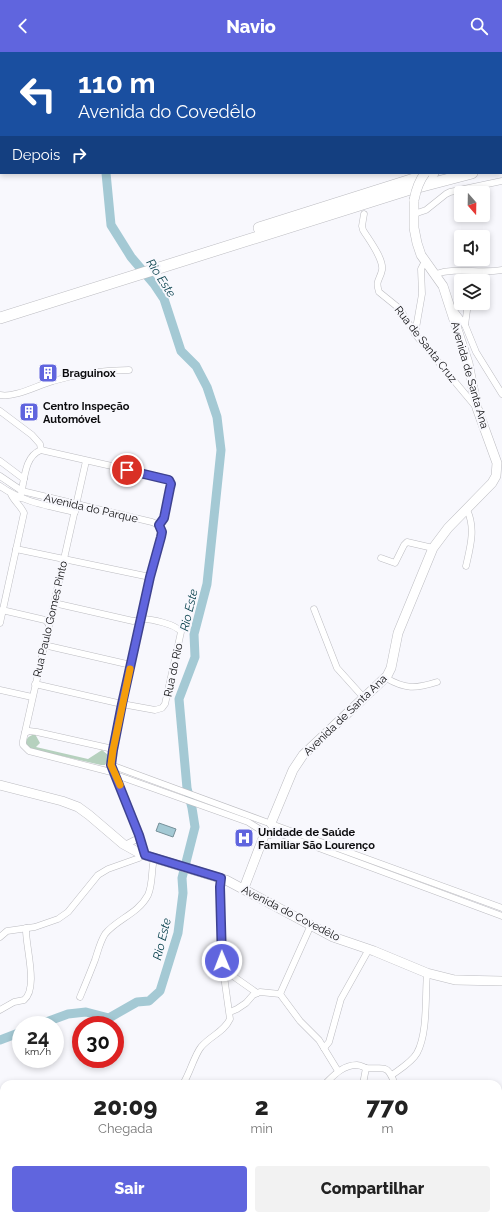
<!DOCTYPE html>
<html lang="pt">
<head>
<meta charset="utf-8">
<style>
	:root { --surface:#fff; --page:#f2f2f2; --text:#222; --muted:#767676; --accent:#6065de }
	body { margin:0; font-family:Raleway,sans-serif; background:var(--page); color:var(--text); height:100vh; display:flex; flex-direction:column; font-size:15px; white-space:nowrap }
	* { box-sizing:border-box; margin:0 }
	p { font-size:13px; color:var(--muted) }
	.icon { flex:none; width:22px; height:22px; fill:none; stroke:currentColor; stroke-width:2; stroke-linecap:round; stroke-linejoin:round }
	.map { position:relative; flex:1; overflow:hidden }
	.side { position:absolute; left:0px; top:1028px; width:502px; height:140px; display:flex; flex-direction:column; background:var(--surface); border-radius:12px 12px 0 0; box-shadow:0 2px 6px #0003 }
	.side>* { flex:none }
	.hud { position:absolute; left:0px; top:0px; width:502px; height:122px; box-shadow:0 2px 6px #0003; background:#1a4fa0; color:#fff; overflow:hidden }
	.needle { width:26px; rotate:160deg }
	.controls { position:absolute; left:454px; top:134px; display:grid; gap:8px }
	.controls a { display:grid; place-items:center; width:36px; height:36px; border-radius:4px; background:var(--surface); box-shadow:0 2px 6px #0003; font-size:20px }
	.speed { position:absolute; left:12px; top:964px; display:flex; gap:8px; font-size:20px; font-weight:700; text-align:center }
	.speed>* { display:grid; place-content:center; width:52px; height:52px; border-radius:50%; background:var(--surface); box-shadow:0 2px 6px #0003; line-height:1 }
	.speed small { font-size:10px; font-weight:400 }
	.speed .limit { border:6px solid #d22; background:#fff; color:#111 }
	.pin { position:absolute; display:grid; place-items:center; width:34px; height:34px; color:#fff; margin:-17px; border:2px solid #fff; border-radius:50%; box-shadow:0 1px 4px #0007 }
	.me { position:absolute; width:44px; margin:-22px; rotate:359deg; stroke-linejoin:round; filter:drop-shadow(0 0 3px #0008) }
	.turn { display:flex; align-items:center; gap:14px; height:84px; padding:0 12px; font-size:18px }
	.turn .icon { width:52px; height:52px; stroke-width:2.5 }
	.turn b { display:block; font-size:28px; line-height:34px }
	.then { display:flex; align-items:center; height:38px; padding:0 12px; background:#0003; gap:8px; font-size:15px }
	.eta { display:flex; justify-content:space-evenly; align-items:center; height:68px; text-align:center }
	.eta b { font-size:24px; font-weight:800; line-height:28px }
	.button { display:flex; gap:8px; margin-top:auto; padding:8px 12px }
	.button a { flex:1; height:46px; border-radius:4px; background:var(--accent); color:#fff; font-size:16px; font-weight:800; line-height:46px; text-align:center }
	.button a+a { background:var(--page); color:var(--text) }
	header { display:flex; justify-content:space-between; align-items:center; height:52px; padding:0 12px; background:var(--accent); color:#fff; font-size:18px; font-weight:800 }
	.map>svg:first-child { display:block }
</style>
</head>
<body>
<header><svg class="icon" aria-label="back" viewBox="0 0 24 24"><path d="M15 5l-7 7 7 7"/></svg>Navio<svg class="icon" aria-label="search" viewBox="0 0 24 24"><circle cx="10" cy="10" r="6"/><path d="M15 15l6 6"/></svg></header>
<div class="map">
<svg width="502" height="1168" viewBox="0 0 502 1168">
	<rect width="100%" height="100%" fill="#f8f8fd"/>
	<path fill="#b6d1be" d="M35,682L40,691L36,695L88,707L102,698L108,703L107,710L105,713H101L31,697L28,694L26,691C27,685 29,684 35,682Z"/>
	<path fill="#a4c9d4" stroke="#769099" d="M159,771L176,777L173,785L156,779Z"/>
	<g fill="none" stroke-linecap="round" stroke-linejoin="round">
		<g stroke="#a4c9d4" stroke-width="9">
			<path d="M128,1L129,0"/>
			<path d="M38,973L68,962L86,960L109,966L137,950L149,949L160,939L178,881L183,841L182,826L195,775L192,756L187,736L179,647L195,605L194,582L207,532L221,398L217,365L207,335L196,314L181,299L164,247L154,232L131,205L111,173L106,121"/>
			<path d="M0,988L21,980"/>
		</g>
		<g stroke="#bcbcc1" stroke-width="7">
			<g id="street">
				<path d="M395,0L396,1"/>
				<path d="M364,162L362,174L363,178C369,188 384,207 382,218C380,228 375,228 379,240L400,257L415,282L476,355"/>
				<path d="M414,162L426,158L446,142L450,140L502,129"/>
				<path d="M436,222C457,215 480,222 502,218"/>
				<path d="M453,257L465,273L476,300L502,342"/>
				<path d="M465,273L468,251"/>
				<path d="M415,282L422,242L421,217L425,209"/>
				<path d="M0,343C15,346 38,333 53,329C77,322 104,318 129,318"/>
				<path d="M0,359L32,383L40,392L41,398"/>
				<path d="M0,409L24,427"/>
				<path d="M86,409L23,689V693L29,699L115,721"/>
				<path d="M0,424L22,439L152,470L159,473"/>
				<path d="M0,434C22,450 49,454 75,460"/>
				<path d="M20,446C25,430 23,405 41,398L169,427L171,432L170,436L164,466L159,473"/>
				<path d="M16,497L150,525"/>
				<path d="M381,506L395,511L404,493L407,490L433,496"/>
				<path d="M466,514C470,496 476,476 467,458"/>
				<path d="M314,557L337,616L364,646"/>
				<path d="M2,558L45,568L49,572"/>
				<path d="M0,571L24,461C21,454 14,449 11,442"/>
				<path d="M44,593L131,613"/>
				<path d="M386,626C405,637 415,637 437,630"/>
				<path d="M35,632L122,652L155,658L162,656L165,652L181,580C176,572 151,567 142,567C139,567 136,569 133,569L54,551"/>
				<path d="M0,638L32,645"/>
				<path d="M25,681L29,679L37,680L113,697"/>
				<path d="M111,713L266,770"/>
				<path d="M116,723L248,770L264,780"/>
				<path d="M274,773L502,856"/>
				<path d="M273,779L502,864"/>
				<path d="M125,793L137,787L139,783"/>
				<path d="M145,803L139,783L111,713L113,697L150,525L161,485L162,480L159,473"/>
				<path d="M0,885L7,879L35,875L58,867L68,860L98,823L108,817L139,806L141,802"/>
				<path d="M223,917L257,941"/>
				<path d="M280,942L300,969L319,988L338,1019"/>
				<path d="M280,942L311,873"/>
				<path d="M80,945C85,933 90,921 95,908C98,899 100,890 105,882C117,867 138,862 148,843C153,832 151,819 154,807"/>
				<path d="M0,958L14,950L24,948C39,936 25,893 26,876"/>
				<path d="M230,960L237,957L246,951L253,943L260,940L280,942"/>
				<path d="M324,996L329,990L341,947L369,897"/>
				<path d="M392,1023C400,1017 412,1010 417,1001C428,981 425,944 427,921"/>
				<path d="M183,1032C190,1021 194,1004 201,995C210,984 224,980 230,967L223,917L219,835L221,826"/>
				<path d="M325,1032C334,1023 343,1013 357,1013C360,1013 363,1015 366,1016C385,1018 386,1010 395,1032"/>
				<path d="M363,1032L366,1016"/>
				<path d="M0,1079L4,1080"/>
				<path d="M498,1150L502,1157"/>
				<path d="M0,1153L4,1156"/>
				<path d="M12,1164L15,1168"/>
				<path d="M54,1168L55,1164"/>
				<path d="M98,1168L111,1167L116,1168"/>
				<path d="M173,1168L174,1164"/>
				<path d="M221,1168L225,1164"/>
				<path d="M304,1168L306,1164"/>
				<path d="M330,1168L331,1164"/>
				<path d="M349,1168L351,1164"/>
				<path d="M376,1168V1164"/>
				<path d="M396,1168V1164"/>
			</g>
		</g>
		<g stroke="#bcbcc1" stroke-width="10">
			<g id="secondary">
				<path d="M501,34L502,33"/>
				<path d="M0,733L62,749L78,755L89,763L123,792L141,802L226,828L333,885L374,899L427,921L455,928L502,929"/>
				<path d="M271,771L293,718L303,703L387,624L391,616L398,581L433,496L448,476L492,431L496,424L497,411L477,356L468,311L443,234L421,203L417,191L414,176V148"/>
				<path d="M265,781L269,782L273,779L274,775L271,771"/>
				<path d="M244,836L265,781"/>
			</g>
		</g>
		<g stroke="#bcbcc1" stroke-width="12">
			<g id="highway">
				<path d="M501,104H502"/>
				<path d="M501,114H502"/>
				<path d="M259,176L433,121"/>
				<path d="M0,266L407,138L472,121"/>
			</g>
		</g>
		<use href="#street" stroke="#fff" stroke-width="6"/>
		<use href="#secondary" stroke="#fff" stroke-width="9"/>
		<use href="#highway" stroke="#fff" stroke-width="11"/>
		<g stroke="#bcbcc1" stroke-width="10" stroke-linecap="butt">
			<path id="secondary-bridge" d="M414,148C416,138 419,129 425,121"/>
		</g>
		<use href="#secondary-bridge" stroke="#fff" stroke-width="9"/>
	</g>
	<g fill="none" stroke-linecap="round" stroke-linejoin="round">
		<g stroke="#3e4290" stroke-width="10">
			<path id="route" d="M127,418L169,428L171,432L170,436L164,466L159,473L162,480L161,485L150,525L122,652L113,698L111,713L139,783L145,803L221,826L220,835L222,909"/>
		</g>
		<use href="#route" stroke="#6065de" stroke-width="7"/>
		<path stroke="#f59e0b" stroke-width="7" d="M120,733L111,713L113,698L130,617"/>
	</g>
	<defs>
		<g id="building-square" transform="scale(1)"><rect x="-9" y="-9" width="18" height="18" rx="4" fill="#6065de" stroke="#f8f8fd"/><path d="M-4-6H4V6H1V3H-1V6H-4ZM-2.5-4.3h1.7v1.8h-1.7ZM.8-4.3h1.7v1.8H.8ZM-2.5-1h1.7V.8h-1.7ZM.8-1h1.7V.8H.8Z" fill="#fff"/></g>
		<g id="hospital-square" transform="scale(1)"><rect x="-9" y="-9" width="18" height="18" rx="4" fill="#6065de" stroke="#f8f8fd"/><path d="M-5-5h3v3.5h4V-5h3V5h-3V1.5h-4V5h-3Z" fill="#fff"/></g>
	</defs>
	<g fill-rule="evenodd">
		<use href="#building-square" x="48" y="321"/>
		<use href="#building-square" x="29" y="360"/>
		<use href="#hospital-square" x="244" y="786"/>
	</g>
	<g text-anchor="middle" stroke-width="4" stroke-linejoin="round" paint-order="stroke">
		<g font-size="11" fill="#0c0c0e" stroke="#f8f8fd">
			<text transform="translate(426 292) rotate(52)" y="4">Rua de Santa Cruz</text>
			<text transform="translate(470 323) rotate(74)" y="4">Avenida de Santa Ana</text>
			<text transform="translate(91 456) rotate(13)" y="4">Avenida do Parque</text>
			<text transform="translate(50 567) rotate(-77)" y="4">Rua Paulo Gomes Pinto</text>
			<text transform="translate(173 618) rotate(-78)" y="4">Rua do Rio</text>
			<text transform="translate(345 663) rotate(-44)" y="4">Avenida de Santa Ana</text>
			<text transform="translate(291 861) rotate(27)" y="4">Avenida do Covedêlo</text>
		</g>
		<g font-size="11" font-weight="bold" fill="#0c0c0e" stroke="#f8f8fd" text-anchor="start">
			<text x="62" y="325">Braguinox</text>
			<text x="43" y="358">Centro Inspeção<tspan x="43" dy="13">Automóvel</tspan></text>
			<text x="258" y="784">Unidade de Saúde<tspan x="258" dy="13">Familiar São Lourenço</tspan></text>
		</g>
		<g font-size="12" font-style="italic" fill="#0a424e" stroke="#f8f8fd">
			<text transform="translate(161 226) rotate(57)" y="4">Rio Este</text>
			<text transform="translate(189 558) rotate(-77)" y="4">Rio Este</text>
			<text transform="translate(162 887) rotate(-76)" y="4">Rio Este</text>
		</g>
	</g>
</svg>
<div class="controls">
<a><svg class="needle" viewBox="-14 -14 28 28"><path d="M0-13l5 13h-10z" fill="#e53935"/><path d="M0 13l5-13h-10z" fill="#767676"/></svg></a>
<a><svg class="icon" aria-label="sound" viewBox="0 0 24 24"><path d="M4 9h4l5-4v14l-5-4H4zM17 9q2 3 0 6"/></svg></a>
<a><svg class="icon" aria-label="layers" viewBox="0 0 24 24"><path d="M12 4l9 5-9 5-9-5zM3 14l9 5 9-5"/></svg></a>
</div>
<div class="speed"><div>24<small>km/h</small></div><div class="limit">30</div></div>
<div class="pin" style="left:127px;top:418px;background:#d93025"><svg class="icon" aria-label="arrive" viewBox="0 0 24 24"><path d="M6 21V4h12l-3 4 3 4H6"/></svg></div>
<svg class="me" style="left:222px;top:909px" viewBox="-20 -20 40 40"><circle r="17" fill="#6065de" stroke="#fff" stroke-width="3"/><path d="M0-11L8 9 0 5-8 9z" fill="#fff"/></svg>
<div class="hud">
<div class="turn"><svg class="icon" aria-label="left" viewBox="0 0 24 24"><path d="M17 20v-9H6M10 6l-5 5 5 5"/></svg><div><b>110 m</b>Avenida do Covedêlo</div></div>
<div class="then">Depois<svg class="icon" aria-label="right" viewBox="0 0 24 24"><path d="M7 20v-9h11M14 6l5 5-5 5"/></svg></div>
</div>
<section class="side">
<div class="eta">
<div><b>20:09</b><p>Chegada</p></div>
<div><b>2</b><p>min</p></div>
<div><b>770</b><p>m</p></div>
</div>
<div class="button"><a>Sair</a><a>Compartilhar</a></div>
</section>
</div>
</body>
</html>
